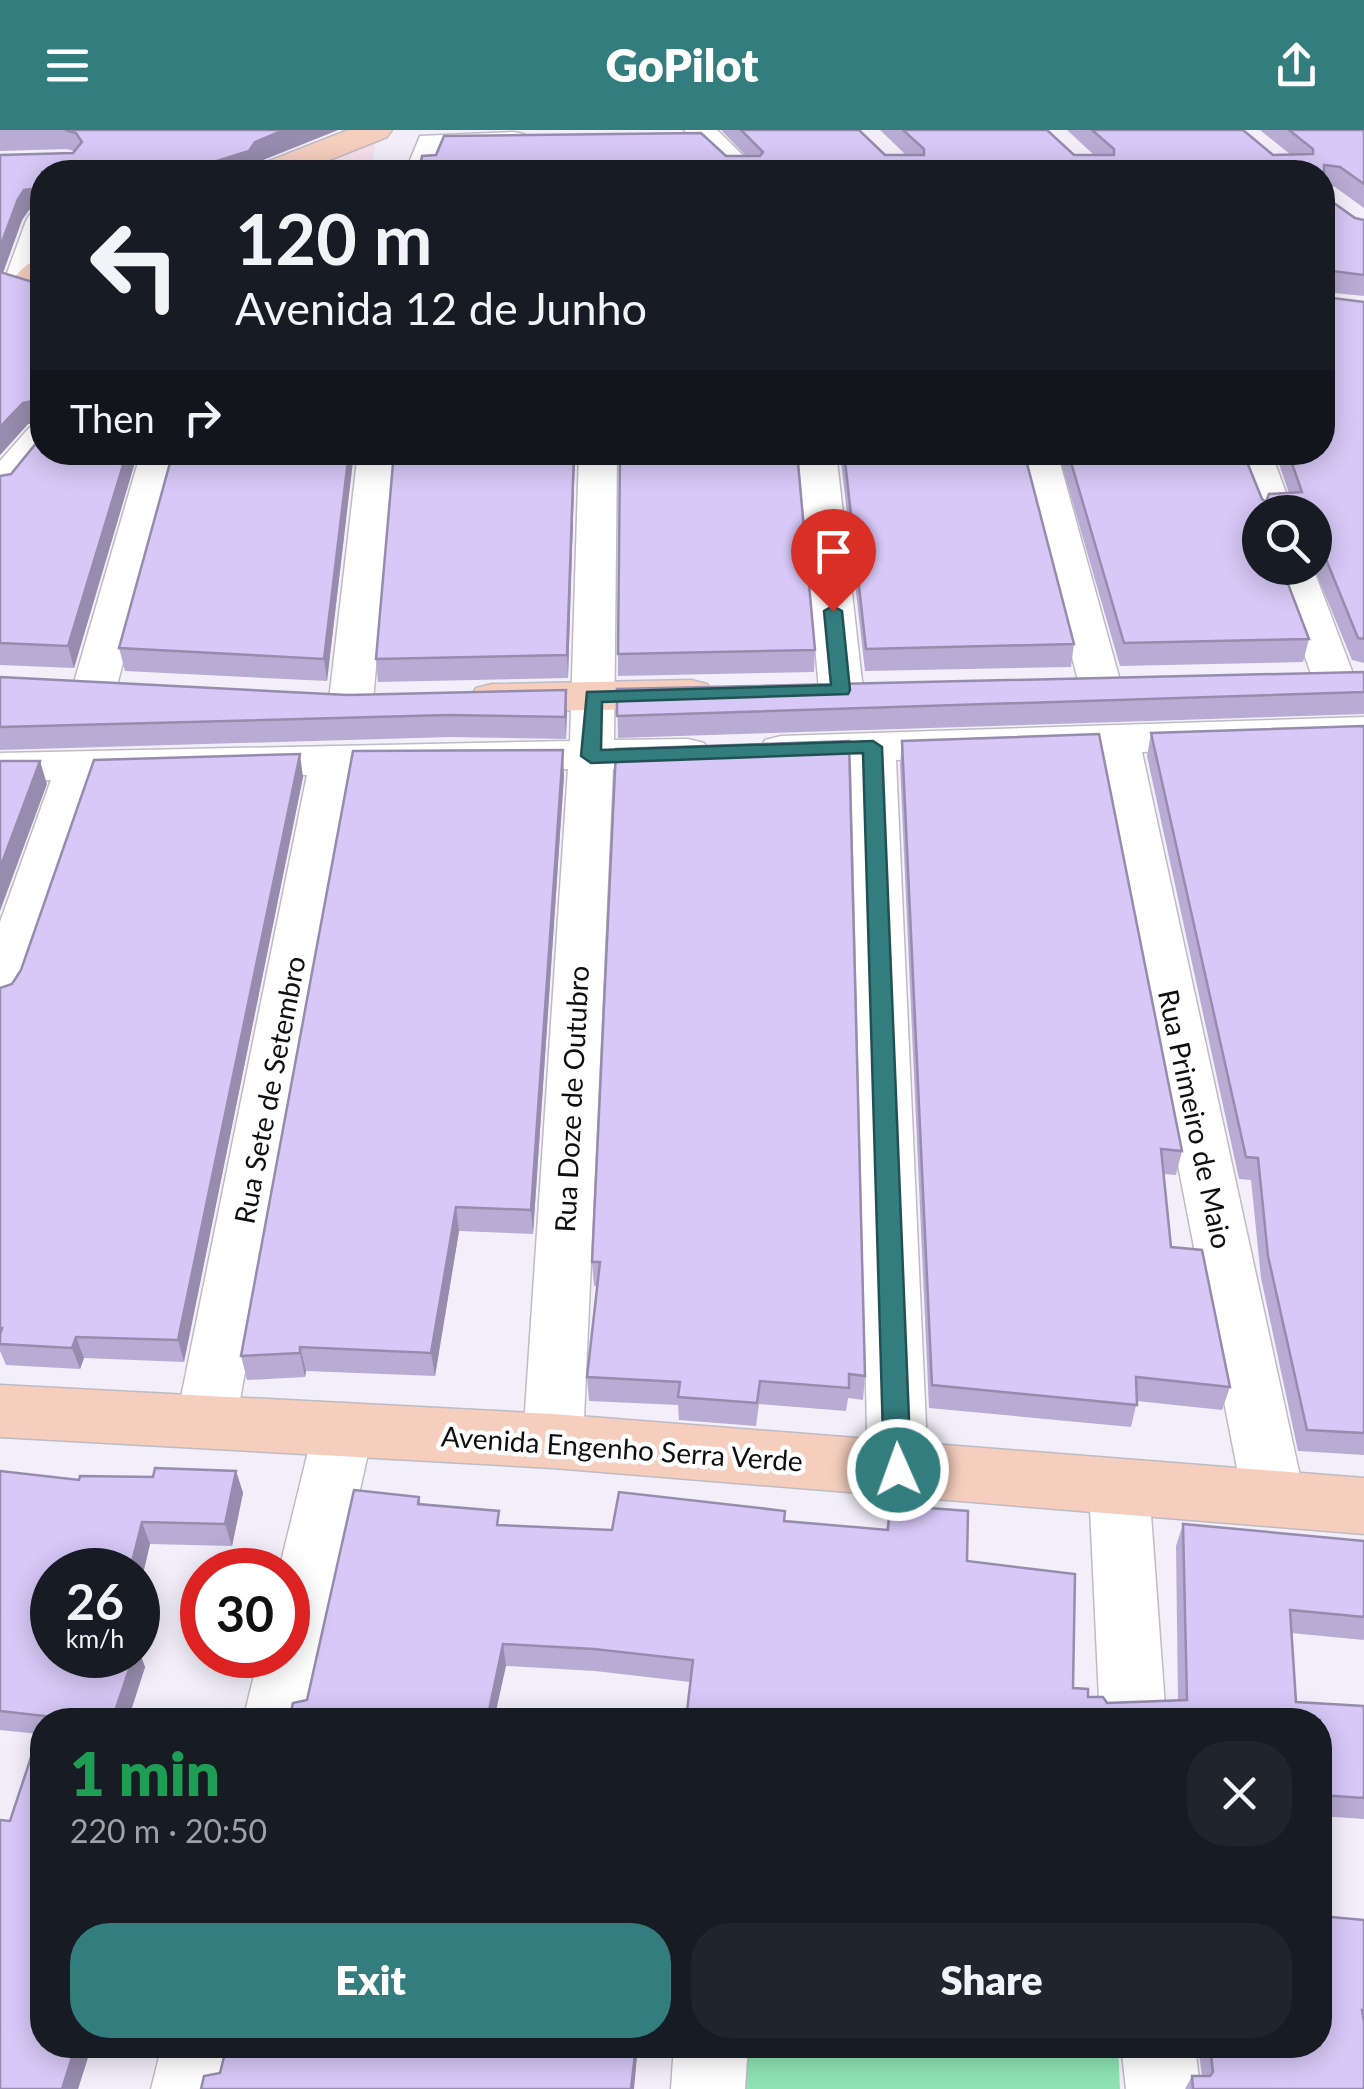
<!DOCTYPE html>
<html lang="en">
<head>
<meta charset="utf-8">
<style>
	:root { --surface:#171b24; --page:#20242c; --text:#f1f3f6; --muted:#9ea1a6; --accent:#347d7f }
	body { margin:0; font-family:Lato,sans-serif; background:var(--page); color:var(--text); height:100vh; display:flex; flex-direction:column; font-size:38px; white-space:nowrap }
	* { box-sizing:border-box; margin:0 }
	p { font-size:32px; color:var(--muted) }
	.icon { flex:none; width:55px; height:55px; fill:none; stroke:currentColor; stroke-width:2; stroke-linecap:round; stroke-linejoin:round }
	.map { position:relative; flex:1; overflow:hidden }
	.drawer { position:absolute; left:30px; top:1578px; width:1302px; height:350px; display:flex; flex-direction:column; background:var(--surface); border-radius:40px; box-shadow:0 5px 25px #0003 }
	.drawer>* { flex:none }
	.top-card { position:absolute; left:30px; top:30px; width:1305px; height:305px; border-radius:40px; box-shadow:0 5px 25px #0003; background:#171b24; color:var(--text); overflow:hidden }
	.tools { position:absolute; left:1242px; top:365px; display:grid; gap:20px }
	.tools a { display:grid; place-items:center; width:90px; height:90px; border-radius:50%; background:var(--surface); box-shadow:0 5px 25px #0003; font-size:50px }
	.speed { position:absolute; left:30px; top:1418px; display:flex; gap:20px; font-size:50px; font-weight:700; text-align:center }
	.speed>* { display:grid; place-content:center; width:130px; height:130px; border-radius:50%; background:var(--surface); box-shadow:0 5px 25px #0003; line-height:1 }
	.speed small { font-size:25px; font-weight:400 }
	.speed .limit { border:15px solid #d22; background:#fff; color:#111 }
	.pin { position:absolute; display:grid; place-items:center; width:85px; height:85px; color:#fff; margin:-102px -42px; border-radius:50% 50% 50% 0; rotate:-45deg; box-shadow:0 0 10px #0007 }
	.pin .icon { rotate:45deg }
	.me { position:absolute; width:110px; margin:-55px; rotate:358deg; stroke-linejoin:round; filter:drop-shadow(0 0 8px #0008) }
	.turn { display:flex; align-items:center; gap:35px; height:210px; padding:0 40px; font-size:45px }
	.turn .icon { width:130px; height:130px; stroke-width:2.5 }
	.turn b { display:block; font-size:70px; line-height:85px }
	.then { display:flex; align-items:center; height:95px; padding:0 40px; background:#0003; gap:20px; font-size:38px }
	.round { display:grid; place-items:center; flex:none; width:105px; height:105px; border-radius:40px; background:var(--page) }
	.head { display:flex; align-items:center; justify-content:space-between; height:170px; padding:0 40px }
	h1 { font-size:60px; font-weight:800; line-height:75px; color:#1e9e55 }
	.cta { display:flex; gap:20px; margin-top:auto; padding:20px 40px }
	.cta a { flex:1; height:115px; border-radius:40px; background:var(--accent); color:#fff; font-size:40px; font-weight:800; line-height:115px; text-align:center }
	.cta a+a { background:var(--page); color:var(--text) }
	header { display:flex; justify-content:space-between; align-items:center; height:130px; padding:0 40px; background:var(--accent); color:#fff; font-size:45px; font-weight:800 }
	.map>svg:first-child { display:block }
</style>
</head>
<body>
<header><svg class="icon" aria-label="menu" viewBox="0 0 24 24"><path d="M4 6h16M4 12h16M4 18h16"/></svg>GoPilot<svg class="icon" aria-label="share" viewBox="0 0 24 24"><path d="M12 15V3M7 8l5-5 5 5M5 13v7h14v-7"/></svg></header>
<div class="map">
<svg width="1364" height="1959" viewBox="0 0 1364 1959">
	<rect width="100%" height="100%" fill="#f2effa"/>
	<path fill="#f7e0ec" d="M376,2L372,41L288,42Z"/>
	<path fill="#8ee3b4" d="M731,1915H1118L1120,1959H729Z"/>
	<g fill="none" stroke-linecap="round" stroke-linejoin="round">
		<g stroke="#bebbc5" stroke-width="3">
			<g id="minor">
				<path d="M684,0H717L760,42H726Z"/>
				<path d="M513,2L524,4L528,11L524,18L443,22L436,42H405L420,6Z"/>
				<path d="M42,81C44,107 47,139 32,161H8L3,154L26,91L30,84Z"/>
				<path d="M42,295V322H48L14,363L0,367V331L29,298Z"/>
				<path d="M141,322H179L116,559L109,568L94,572L79,568L72,559Z"/>
				<path d="M358,322H396L373,570L366,579L351,583L336,579L329,570Z"/>
				<path d="M579,322H617L614,610L688,609L704,613L710,623L704,633L688,637L613,639L583,1311L574,1329L553,1336L532,1329L523,1311L568,639L353,644L236,1292L227,1310L206,1317L185,1310L176,1292L307,645L97,649L25,861L18,873L0,879V792L51,650L0,651V623L570,611Z"/>
				<path d="M798,322H836L863,560L856,569L841,573L826,569L819,560Z"/>
				<path d="M1019,322H1057L1121,554L1115,563L1100,567L1085,563L1079,554Z"/>
				<path d="M1233,322H1271L1293,382H1260V390Z"/>
				<path d="M1273,438H1313L1355,549L1349,558L1334,562L1319,558L1313,549Z"/>
				<path d="M1364,587V615L1142,622L1305,1369L1296,1388L1274,1396L1252,1388L1243,1369L1098,624L896,630L928,1340L919,1358L898,1366L877,1358L868,1340L851,632L781,634L765,630L759,620L765,610L781,606Z"/>
				<path d="M343,1276L364,1283L373,1301L309,1590H243L259,1525H288V1440H279L313,1301L322,1283Z"/>
				<path d="M1119,1331L1141,1338L1149,1357L1166,1590H1100L1089,1357L1097,1338Z"/>
				<path d="M162,1915H236L225,1959H151Z"/>
				<path d="M674,1915H748L745,1959H671Z"/>
				<path d="M1121,1915H1195L1200,1959H1126Z"/>
			</g>
		</g>
		<g stroke="#bebbc5" stroke-width="3">
			<g id="secondary">
				<path d="M348,0H392L387,7L299,42H255L259,35Z"/>
				<path d="M42,128V170L15,162L10,154C19,141 27,132 42,128Z"/>
				<path d="M691,550L707,554L714,564L707,574L691,578L492,582L476,578L469,568L476,558L492,554Z"/>
				<path d="M0,1255L553,1284L1364,1348V1404L553,1338L0,1307Z"/>
			</g>
		</g>
		<use href="#minor" fill="#fff" fill-rule="evenodd"/>
		<use href="#secondary" fill="#f5cebe" fill-rule="evenodd"/>
	</g>
	<g fill="#b9acd4" fill-rule="evenodd">
		<path d="M0,0H338L258,32L252,41L42,42V305L40,293L28,294L0,325V25L73,23L74,21L67,19L0,21ZM40,79L41,149L36,153L3,143L22,90L29,80Z"/>
		<path d="M721,0H859L885,25H906L880,0H1047L1074,25H1094L1067,0H1243L1273,25H1291L1260,0H1364V78L1335,57L1324,56V66L1355,88L1364,90V166L1324,162V167L1364,172V533L1352,530L1314,438L1315,382H1260L1309,509L1303,532L1120,536L1058,322H1243L1262,369L1266,372L1289,363L1275,322H1322V42L726,26H746Z"/>
		<path d="M42,322H138L74,538L0,535V346L11,344Z"/>
		<path d="M173,322H354L327,551L125,541L119,518Z"/>
		<path d="M575,322L568,548L378,552L376,529Z"/>
		<path d="M840,322H1024L1074,514L1071,537L865,541Z"/>
		<path d="M815,520L814,542L618,546V524Z"/>
		<path d="M1364,542V584L618,608L617,559Z"/>
		<path d="M0,547L348,565L566,560V609L450,607L0,620Z"/>
		<path d="M1364,596V1325L1298,1321L1261,1148L1251,1050L1239,1049L1147,626L1151,603Z"/>
		<path d="M902,611L1182,1021L1176,1045L1164,1044L1171,1117L1230,1257L1222,1280L1137,1271L1131,1297L929,1278L900,635Z"/>
		<path d="M616,619L865,1246L863,1270L848,1268L846,1281L759,1274L756,1296L679,1290L678,1275L589,1271L587,1247L597,1156H594L592,1132Z"/>
		<path d="M564,645L533,1104L459,1101L435,1246L306,1241L305,1247L247,1250L241,1226Z"/>
		<path d="M303,647L184,1232L84,1228L80,1239L6,1235L0,1221V858L12,854Z"/>
		<path d="M0,1341L79,1350L236,1341L243,1363L232,1416L150,1414L138,1465V1440L52,1525H138V1518L145,1537L128,1590H42V1915H105L103,1922L90,1921L78,1959H0L10,1691L39,1604L0,1600Z"/>
		<path d="M419,1367L421,1375L501,1395L612,1400L784,1391L886,1400L890,1375L967,1431L1073,1558L1088,1567L1107,1573L1178,1570L1176,1416L1183,1394L1364,1411V1510L1291,1503L1296,1572L1364,1576V1689L1320,1686V1590L690,1552L595,1541L506,1536L307,1570Z"/>
		<path d="M1364,1790V1959H1185L1192,1946H1202L1198,1915H1320Z"/>
	</g>
	<g fill="#968cad">
		<path d="M284,0H338L258,32L252,41L246,42H187L188,40Z"/>
		<path d="M40,58L42,78L29,80L22,90L0,151V117L18,69L24,60Z"/>
		<path d="M39,270L42,292L28,294L0,325V297L23,273Z"/>
		<path d="M127,322H138L74,538L68,516Z"/>
		<path d="M349,322H354L327,551L324,529Z"/>
		<path d="M574,322H575L568,548L567,525Z"/>
		<path d="M566,560L567,583L566,609L565,587Z"/>
		<path d="M563,620L564,645L533,1104L531,1080Z"/>
		<path d="M300,624L303,647L184,1232L178,1210Z"/>
		<path d="M40,631L47,654L0,781V738Z"/>
		<path d="M456,1077L459,1101L435,1246L431,1223Z"/>
		<path d="M76,1207L84,1228L80,1239L72,1218Z"/>
		<path d="M300,1217L306,1241L305,1247L300,1223Z"/>
		<path d="M236,1341L243,1363L232,1416L225,1394Z"/>
		<path d="M142,1392L150,1414L138,1465V1440H130Z"/>
		<path d="M503,1514L506,1536L494,1590H487Z"/>
		<path d="M138,1518L145,1537L128,1590H112L134,1525H138Z"/>
		<path d="M76,1915H86L90,1921L78,1959H62Z"/>
		<path d="M636,1915L637,1927L634,1959H631Z"/>
	</g>
	<g fill="#d7c8f7" stroke="#968cad" stroke-width="2.5">
		<path d="M65,0H284L255,12L249,21L188,40L187,42H42V297H40L39,270L23,273L0,297V142L36,153L41,149L40,58L24,60L18,69L0,117V25L73,23L82,12L76,3Z"/>
		<path d="M741,0H859L885,25H924V19L903,0H1047L1074,25H1114V19L1092,0H1243L1273,25L1313,24V19L1289,0H1364V54L1340,37L1324,35V66L1355,88L1364,90V145L1324,140V167L1364,172V509L1358,508L1319,412H1315V382H1260V438H1282L1309,509L1124,513L1068,322H1243L1262,369L1266,372L1269,364L1302,362L1288,322H1322V42H419L422,26L436,25L444,6L701,3L726,26H760L763,22Z"/>
		<path d="M42,306V322H127L68,516L0,513V346L11,344Z"/>
		<path d="M173,322H349L324,529L119,518Z"/>
		<path d="M394,322H574L567,525L376,529Z"/>
		<path d="M620,322H797L815,520L618,524Z"/>
		<path d="M844,322H1024L1074,514L866,519Z"/>
		<path d="M1364,542V562L617,586V559Z"/>
		<path d="M0,547L348,565L566,560L565,587L448,585L0,597Z"/>
		<path d="M1364,596V1303L1307,1300L1268,1126L1258,1028L1246,1027L1151,603Z"/>
		<path d="M1099,604L1182,1021L1161,1019L1171,1117L1202,1120L1230,1257L1136,1247L1137,1275L932,1255L902,611Z"/>
		<path d="M849,611L865,1246L849,1244V1258L760,1251L757,1273L678,1267L680,1252L587,1247L600,1132H592L616,619Z"/>
		<path d="M563,620L531,1080L456,1077L431,1223L300,1217V1223L241,1226L353,621Z"/>
		<path d="M300,624L178,1210L76,1207L72,1218L0,1214V1205L2,1198H0V858L12,854L21,840L94,630Z"/>
		<path d="M0,631H40L0,738Z"/>
		<path d="M155,1338L236,1341L225,1394L142,1392L130,1440H52V1525H134L112,1590H44L45,1586L0,1581V1341L79,1350L80,1346L153,1347Z"/>
		<path d="M354,1360L419,1367L418,1374L499,1381L497,1395L612,1400L619,1362L785,1381L784,1391L888,1400L890,1375L968,1381L967,1431L1075,1444L1073,1558L1088,1559V1567H1103L1107,1573L1187,1570L1183,1394L1364,1411V1487L1290,1480L1296,1572L1364,1576V1668L1320,1665V1590H686L693,1530L594,1519L503,1514L487,1590H289L293,1573L307,1570Z"/>
		<path d="M42,1594V1915H76L62,1959H0V1690L10,1691Z"/>
		<path d="M1320,1786L1364,1790V1880H1362L1364,1892V1959H1193L1192,1946H1210L1213,1942L1210,1915H1320Z"/>
		<path d="M227,1915H636L631,1959H201L204,1946L220,1943Z"/>
	</g>
	<path fill="#347d7f" stroke="#225153" stroke-width="2.5" d="M833,476L842,481L850,560L848,564L602,572L601,620L873,611L882,617L911,1340L907,1348L898,1351L888,1348L884,1340L863,623L591,633L581,626L587,562L831,555L824,481Z"/>
	<g text-anchor="middle" stroke-width="9" stroke-linejoin="round" paint-order="stroke">
		<g font-size="28" fill="#0f0e11" stroke="#fefefe">
			<text transform="translate(270 960) rotate(-79)" y="10">Rua Sete de Setembro</text>
			<text transform="translate(572 969) rotate(-87)" y="10">Rua Doze de Outubro</text>
			<text transform="translate(1195 989) rotate(78)" y="10">Rua Primeiro de Maio</text>
			<text transform="translate(622 1319) rotate(4)" y="10">Avenida Engenho Serra Verde</text>
		</g>
	</g>
</svg>
<div class="tools">
<a><svg class="icon" aria-label="search" viewBox="0 0 24 24"><circle cx="10" cy="10" r="6"/><path d="M15 15l6 6"/></svg></a>
</div>
<div class="speed"><div>26<small>km/h</small></div><div class="limit">30</div></div>
<div class="pin" style="left:833px;top:481px;background:#d93025"><svg class="icon" aria-label="arrive" viewBox="0 0 24 24"><path d="M6 21V4h12l-3 4 3 4H6"/></svg></div>
<svg class="me" style="left:898px;top:1340px" viewBox="-20 -20 40 40"><circle r="17" fill="#347d7f" stroke="#fff" stroke-width="3"/><path d="M0-11L8 9 0 5-8 9z" fill="#fff"/></svg>
<div class="top-card">
<div class="turn"><svg class="icon" aria-label="left" viewBox="0 0 24 24"><path d="M17 20v-9H6M10 6l-5 5 5 5"/></svg><div><b>120 m</b>Avenida 12 de Junho</div></div>
<div class="then">Then<svg class="icon" aria-label="right" viewBox="0 0 24 24"><path d="M7 20v-9h11M14 6l5 5-5 5"/></svg></div>
</div>
<section class="drawer">
<div class="head"><div><h1>1 min</h1><p>220 m · 20:50</p></div><a class="round"><svg class="icon" aria-label="close" viewBox="0 0 24 24"><path d="M6 6l12 12M18 6L6 18"/></svg></a></div>
<div class="cta"><a>Exit</a><a>Share</a></div>
</section>
</div>
</body>
</html>
